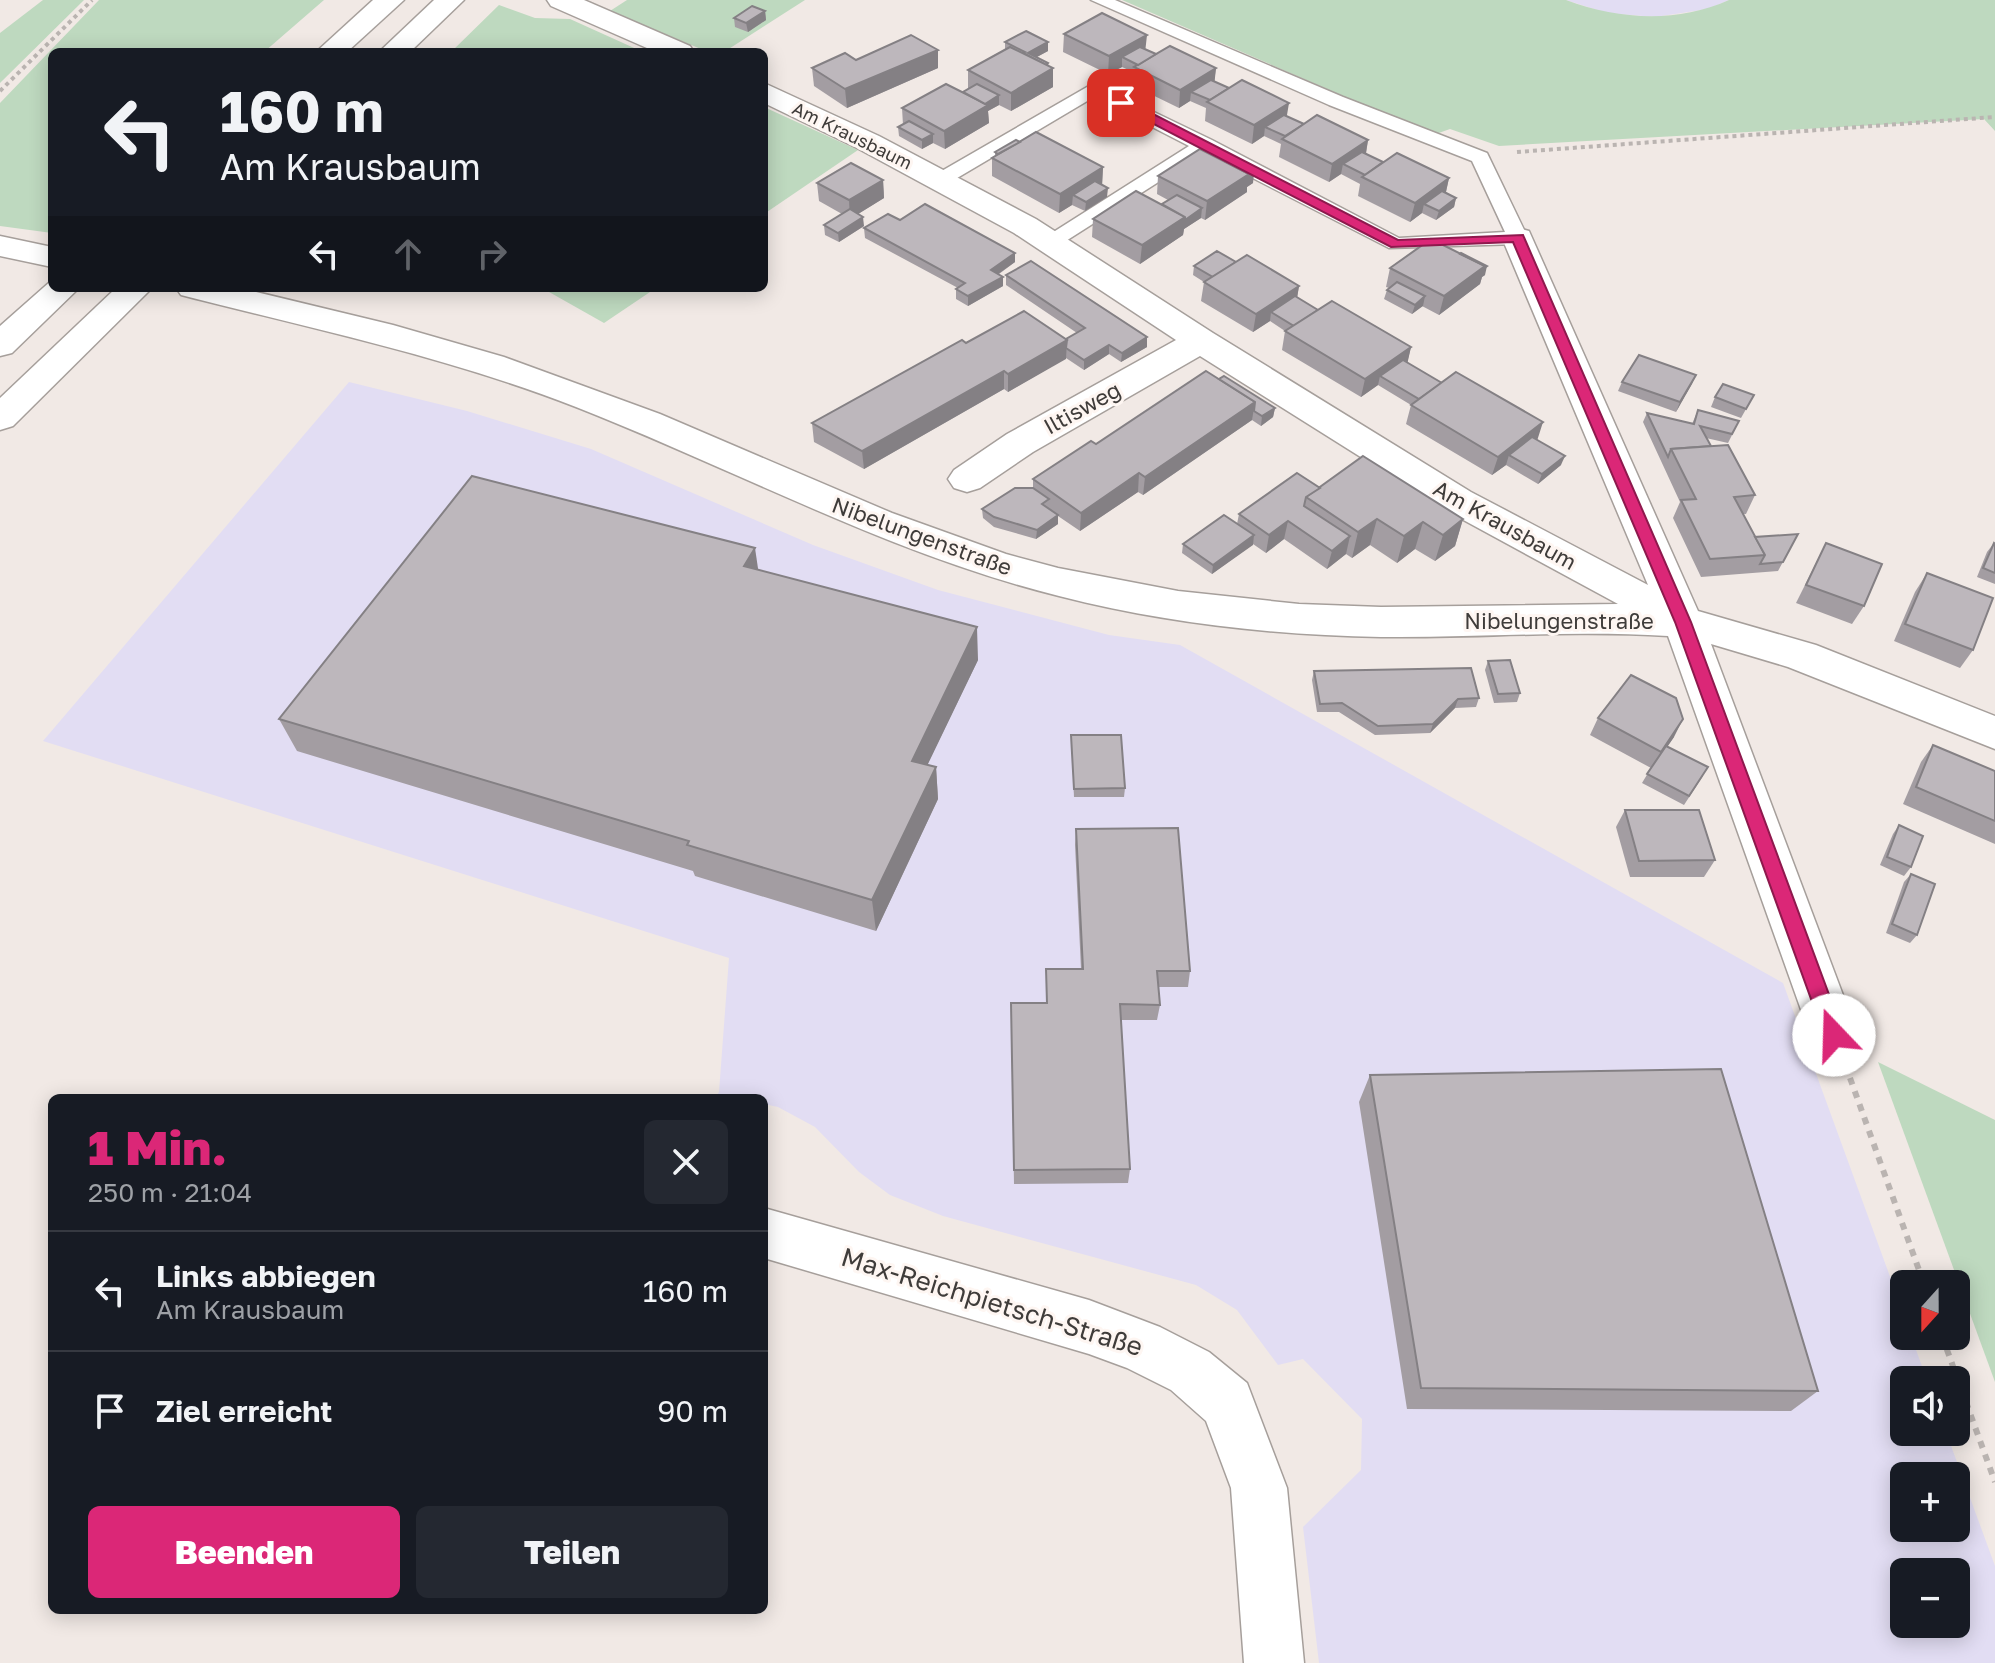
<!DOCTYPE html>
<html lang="de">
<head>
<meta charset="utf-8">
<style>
	:root { --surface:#171b24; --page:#242831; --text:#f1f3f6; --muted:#9ea1a6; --line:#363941; --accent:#db2777 }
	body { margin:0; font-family:"Golos Text",sans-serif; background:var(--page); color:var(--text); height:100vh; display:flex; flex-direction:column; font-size:30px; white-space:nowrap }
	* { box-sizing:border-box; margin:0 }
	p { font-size:26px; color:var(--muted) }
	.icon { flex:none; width:44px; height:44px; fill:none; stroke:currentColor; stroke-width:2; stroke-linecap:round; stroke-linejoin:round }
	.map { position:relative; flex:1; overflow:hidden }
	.side { position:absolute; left:48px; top:1094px; width:720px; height:520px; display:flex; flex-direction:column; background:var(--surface); border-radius:12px; box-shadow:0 4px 20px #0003 }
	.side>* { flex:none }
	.hud { position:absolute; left:48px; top:48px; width:720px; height:244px; border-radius:12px; box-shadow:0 4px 20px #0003; background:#171b24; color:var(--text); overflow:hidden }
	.needle { width:52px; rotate:201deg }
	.fabs { position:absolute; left:1890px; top:1270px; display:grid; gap:16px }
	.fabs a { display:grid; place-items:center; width:80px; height:80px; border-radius:12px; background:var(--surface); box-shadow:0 4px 20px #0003; font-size:40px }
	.pin { position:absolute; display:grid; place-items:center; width:68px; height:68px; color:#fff; margin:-34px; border-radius:16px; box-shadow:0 4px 12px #0006 }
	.me { position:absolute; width:88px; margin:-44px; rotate:339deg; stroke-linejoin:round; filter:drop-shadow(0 0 6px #0008) }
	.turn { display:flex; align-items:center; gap:28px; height:168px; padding:0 40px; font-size:36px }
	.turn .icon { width:104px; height:104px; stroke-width:2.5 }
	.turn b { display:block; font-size:56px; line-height:68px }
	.lanes { display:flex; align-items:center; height:76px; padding:0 40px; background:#0003; justify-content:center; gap:40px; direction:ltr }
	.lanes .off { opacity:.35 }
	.round { display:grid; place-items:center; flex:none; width:84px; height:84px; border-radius:12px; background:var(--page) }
	.overview { display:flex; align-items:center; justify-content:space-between; height:136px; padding:0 40px }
	h1 { font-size:48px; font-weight:800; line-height:60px; color:var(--accent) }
	.cta { display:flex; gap:16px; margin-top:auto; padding:16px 40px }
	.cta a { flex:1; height:92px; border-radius:12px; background:var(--accent); color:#fff; font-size:32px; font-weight:800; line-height:92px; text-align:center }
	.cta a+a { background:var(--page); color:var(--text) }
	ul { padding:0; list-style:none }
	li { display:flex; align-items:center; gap:24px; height:120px; padding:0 40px; border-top:2px solid var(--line) }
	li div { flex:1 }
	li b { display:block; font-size:30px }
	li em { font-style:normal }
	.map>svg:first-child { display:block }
</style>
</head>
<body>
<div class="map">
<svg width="1995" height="1663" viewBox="0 0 1995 1663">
	<rect width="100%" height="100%" fill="#f1e9e5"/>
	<g fill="#e2ddf3" fill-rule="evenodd">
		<path d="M1566,0H1729L1708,9L1655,17L1606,13Z"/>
		<path d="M349,382L467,411L591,449L813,545L938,590L1109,635L1180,645L1783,983L1904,1315V1336H1911L1927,1380H1904V1432H1946L1995,1566V1663H1319L1303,1527L1361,1470L1362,1419L1303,1359L1278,1365L1237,1310L1196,1285L943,1216L890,1195L859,1172L815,1127L778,1107L764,1104V1098H715L719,1092L729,958L43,741ZM1904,1476H1956V1528H1904ZM1904,1572H1956V1624H1904Z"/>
	</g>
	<g fill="#bed9bf">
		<path d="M43,0H84L0,83V33Z"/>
		<path d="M99,0H324L264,52H52V233L0,226V103Z"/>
		<path d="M627,0H805L724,52H708L610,11Z"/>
		<path d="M1122,0H1566C1620,20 1677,23 1729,0H1995V131L1984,119L1499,146L1450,129L1433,135Z"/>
		<path d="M499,5L535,18L570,19L643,52H451Z"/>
		<path d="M764,107L858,150L764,214Z"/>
		<path d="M542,288H656L604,323Z"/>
		<path d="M1878,1062L1995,1120V1382Z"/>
	</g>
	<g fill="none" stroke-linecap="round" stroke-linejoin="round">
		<g stroke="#a69f9b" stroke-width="3">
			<path id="service" d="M1091,0H1115L1343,97L1487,153L1528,238L1518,244L1389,248L1204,153L1058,246H1044L1041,242L1044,238L1189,146L1094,97L947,184H933L930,180L933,176L1094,83L1212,140L1399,238L1505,232L1472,161L1329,105Z"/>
		</g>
		<g stroke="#a69f9b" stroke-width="3">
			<g id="minor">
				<path d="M547,0H584L690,46L694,52H656L551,6Z"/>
				<path d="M764,83L879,136L1036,219L1213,333L1471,492L1648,585L1502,238L1507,231L1518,228L1529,231L1698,611L1816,645L1995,716V749L1788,667L1711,644L1858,1035L1851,1050L1834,1056L1817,1050L1810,1035L1668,636C1572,630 1477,638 1381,637C1273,635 1164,623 1059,596C890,554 737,470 576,407C448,357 314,329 181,295L176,288H240L393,325L504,357L660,414L892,513L1006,554L1058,568L1178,591L1299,604L1381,607L1618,604L1445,510L1200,356L1033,452L980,488L967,492L954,488L948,479L954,470L1007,434L1176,340L1014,233L857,148L764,103Z"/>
				<path d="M0,236L52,247V267L0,256Z"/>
				<path d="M764,1208L1089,1300L1160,1327L1209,1352L1247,1383L1287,1488L1304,1663H1244L1231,1488L1206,1421L1171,1390L1127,1368L1089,1354L764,1258Z"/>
			</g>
		</g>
		<g stroke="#a69f9b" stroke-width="3">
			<g id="motorway">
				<path d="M373,0H404L347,52H316Z"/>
				<path d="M434,0H464L410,52H379Z"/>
				<path d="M52,280V288H79L12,353L0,356V326Z"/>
				<path d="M116,288H152L13,426L0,430V398Z"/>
			</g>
		</g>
		<g stroke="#bab4b1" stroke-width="4" stroke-dasharray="4 4" stroke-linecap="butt">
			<path d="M0,91L92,0"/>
			<path d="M1517,152L1995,117"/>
		</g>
		<g stroke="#bab4b1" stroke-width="6" stroke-dasharray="7 7" stroke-linecap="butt">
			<path d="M1850,1078L1924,1284"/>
			<path d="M1942,1336L1995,1482"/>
		</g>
		<use href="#service" fill="#fff" fill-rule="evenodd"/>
		<use href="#minor" fill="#fff" fill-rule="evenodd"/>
		<use href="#motorway" fill="#fff" fill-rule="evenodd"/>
	</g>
	<g fill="#a39da2">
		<path d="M765,11L766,20L748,32L735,27L734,18Z"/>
		<path d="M1064,34L1146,50L1156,54L1216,68L1214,82L1304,124L1368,140L1366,154L1383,162L1449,178L1446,192L1456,198L1454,207L1436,220L1422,213L1410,222L1358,196L1360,184L1341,174L1329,182L1279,157L1281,144L1264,136L1252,144L1205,121L1206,108L1190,101L1179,108L1132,85L1133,72L1122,67L1108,74L1063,52Z"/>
		<path d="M1005,42H1048V51L1036,57L1048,63L1053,87L1011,111L999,105L988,111L989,123L945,149L933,143L922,149L899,136L898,127L903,125L902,108L963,92L968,89V70L1005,49Z"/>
		<path d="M938,50V68L847,108L814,86L812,68Z"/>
		<path d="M1020,142L1103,167L1102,185L1107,197L1085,211L1072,205L1059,213L992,176V158L995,157V152Z"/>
		<path d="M1158,176L1253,183L1247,187V192L1205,220L1201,218L1184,229L1183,235L1140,264L1092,237L1093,219L1162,204L1168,200L1157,194Z"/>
		<path d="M883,180L884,198L858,214L864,226L839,242L825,235L824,225L842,214L819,201L817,183Z"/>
		<path d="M900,220L1015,262L999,274L1003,286L968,306L956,299V289L958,288L865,238L864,228Z"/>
		<path d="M1236,262L1299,286L1297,298L1318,310L1411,347L1407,363L1537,440L1561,465L1538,484L1506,465L1492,475L1406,424L1411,405L1378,385L1361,397L1282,350L1285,331L1270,321L1253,332L1201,301L1204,282L1193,275L1194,266Z"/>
		<path d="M1390,268L1485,275L1482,277L1480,284L1439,315L1422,306L1412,314L1384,299L1387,290L1389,288L1386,287Z"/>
		<path d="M1006,275L1147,347L1121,362L1109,354L1084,370L1066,358L1008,392L1004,389L864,469L814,442L812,423L966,343L1066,339L1077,333L1006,285Z"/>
		<path d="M1696,375L1676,412L1618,391L1622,382Z"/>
		<path d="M1219,379L1275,408L1273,417L1261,426L1252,420L1143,495L1138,492L1080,531L1058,516V524L1036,539L994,527L983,518L982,509L1033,488V479L1096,444Z"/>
		<path d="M1754,395L1741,418L1711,407L1715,397Z"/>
		<path d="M1698,410L1739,421L1728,443L1706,438L1711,446L1755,495L1746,514H1743L1755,537L1798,534L1778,571L1701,577L1673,518L1680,502L1643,422L1647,413L1692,424Z"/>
		<path d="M1320,488L1463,519L1455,546L1435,561L1415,549L1397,563L1370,545L1352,558L1346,554L1327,569L1284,539L1266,553L1253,544L1212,574L1182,553L1183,544L1237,524L1239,514Z"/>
		<path d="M1826,543L1864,606L1852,624L1796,603Z"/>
		<path d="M1994,543L1995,544V584L1977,577L1987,552Z"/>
		<path d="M758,570L978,660L927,765L936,767L938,799L876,931L695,876L693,871L297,751L279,719Z"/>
		<path d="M1927,573L1973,650L1960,668L1894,641L1915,592Z"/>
		<path d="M1488,661L1520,693L1517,702L1494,703L1485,670Z"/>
		<path d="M1314,671L1479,698L1476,707L1455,708L1430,733L1375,735L1339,712H1317L1312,680Z"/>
		<path d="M1598,718L1674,737L1667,747L1703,776L1684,805L1642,783L1651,768L1590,735Z"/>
		<path d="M1071,735L1125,788L1124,797H1074Z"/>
		<path d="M1933,745L1995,771V844L1903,804L1921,762Z"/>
		<path d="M1625,810L1715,860L1704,877H1630L1616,827Z"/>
		<path d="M1899,825L1911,867L1904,876L1880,865L1893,834Z"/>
		<path d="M1076,829L1190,971L1188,987H1158L1160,1005L1157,1020H1121L1130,1169L1128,1183L1014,1184L1011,1018L1046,1003V969H1081L1075,845Z"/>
		<path d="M1911,874L1917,935L1910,943L1886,933L1904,882Z"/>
		<path d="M1370,1075L1818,1391L1791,1411L1407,1409L1359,1102Z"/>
	</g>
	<g fill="#848084">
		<path d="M765,11L766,20L748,32L746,23Z"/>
		<path d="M1147,35L1145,53L1122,57V67L1108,74L1109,56Z"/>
		<path d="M1048,42V51L1028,62V53Z"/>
		<path d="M938,50V68L847,108L845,89Z"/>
		<path d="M1048,63V71L1053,68V87L1011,111V93L1037,70Z"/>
		<path d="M1216,68L1214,87L1191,92L1190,101L1179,108L1180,90Z"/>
		<path d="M999,95V105L988,111L989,123L945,149L944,131Z"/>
		<path d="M1289,103L1286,121L1265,127L1264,136L1252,144L1254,125Z"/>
		<path d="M933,134V143L922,149V140Z"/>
		<path d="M1368,140L1365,158L1343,164L1341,174L1329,182L1332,164Z"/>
		<path d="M1103,167L1102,186L1073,195L1072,205L1059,213L1060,194Z"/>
		<path d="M1249,174H1254L1253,183L1247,187V192L1205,220L1207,201Z"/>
		<path d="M1449,178L1445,196L1424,204L1422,213L1410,222L1415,203Z"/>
		<path d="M883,180L884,198L850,219L849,200Z"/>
		<path d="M1108,188L1107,197L1085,211L1086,202Z"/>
		<path d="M1456,198L1454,207L1436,220L1439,211Z"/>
		<path d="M1202,208L1201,218L1184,229L1183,235L1140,264L1142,245L1185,217Z"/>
		<path d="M863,217L864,226L839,242L838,233Z"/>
		<path d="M1015,253V262L991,279V270Z"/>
		<path d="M1485,266H1487L1485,275L1482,277L1480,284L1439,315L1444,296Z"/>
		<path d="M1003,277V286L968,306V296Z"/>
		<path d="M1299,286L1296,304L1271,312L1270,321L1253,332L1256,314Z"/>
		<path d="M1425,296L1423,306L1412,314L1415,305Z"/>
		<path d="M1147,337V347L1121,362L1122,353Z"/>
		<path d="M1067,340L1066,359L1008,392V374Z"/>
		<path d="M1109,345V354L1084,370V360Z"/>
		<path d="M1411,347L1407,365L1380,376L1378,385L1361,397L1365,379Z"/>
		<path d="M1004,371V389L864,469L862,451Z"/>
		<path d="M1696,375L1692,384L1676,412L1680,402Z"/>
		<path d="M1255,402L1252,420L1143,495L1145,477Z"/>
		<path d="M1275,408L1273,417L1261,426L1262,416Z"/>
		<path d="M1543,422L1537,441L1509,455L1506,465L1492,475L1498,457Z"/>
		<path d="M1565,456L1561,465L1538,484L1542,474Z"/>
		<path d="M1139,473L1138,492L1080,531L1081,513Z"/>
		<path d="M1058,515V524L1036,539L1037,530Z"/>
		<path d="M1377,519L1370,545L1352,558L1358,532Z"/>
		<path d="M1463,519L1455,546L1435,561L1443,535Z"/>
		<path d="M1288,521L1284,539L1266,553L1269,535Z"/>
		<path d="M1423,522L1415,549L1397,563L1404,536Z"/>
		<path d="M1254,535L1253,545L1212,574L1213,565Z"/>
		<path d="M1350,536L1346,554L1327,569L1332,551Z"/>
		<path d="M755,548L760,582L744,566Z"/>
		<path d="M977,627L978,660L914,793L912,761Z"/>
		<path d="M1458,699L1455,708L1430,733L1433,724Z"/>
		<path d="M1683,719L1674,737L1652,769L1661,752Z"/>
		<path d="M936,767L938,799L876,931L872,900Z"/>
	</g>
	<g fill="#bdb7bc" stroke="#848084" stroke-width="2">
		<path d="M752,6L765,11L746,23L734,18Z"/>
		<path d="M1102,13L1147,35L1109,56L1064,34Z"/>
		<path d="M1026,31L1048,42L1028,53L1048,63L1046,65L1023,53L1025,52L1005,42Z"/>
		<path d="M911,35L938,50L845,89L812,68L845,53L856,60Z"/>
		<path d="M1170,46L1216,68L1180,90L1134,67Z"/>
		<path d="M1010,47L1053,68L1011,93L968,70Z"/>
		<path d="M1140,47L1156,54L1138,65L1122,57Z"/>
		<path d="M1211,80L1229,88L1210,100L1191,92Z"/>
		<path d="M1242,80L1289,103L1254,125L1207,102Z"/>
		<path d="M946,84L988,105L944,131L902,108Z"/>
		<path d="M977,84L999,95L985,104L963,92Z"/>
		<path d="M1284,115L1304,124L1285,136L1265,127Z"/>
		<path d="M1317,115L1368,140L1332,164L1282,139Z"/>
		<path d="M909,121L933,134L922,140L898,127Z"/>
		<path d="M1036,132L1103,167L1060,194L992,158Z"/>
		<path d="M1016,140L1020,142L998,154L995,152Z"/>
		<path d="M1200,149L1249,174L1207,201L1158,176Z"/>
		<path d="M1362,152L1383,162L1365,175L1343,164Z"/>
		<path d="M1397,153L1449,178L1415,203L1362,177Z"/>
		<path d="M1228,161L1254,174L1249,177V174L1226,162Z"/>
		<path d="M851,163L883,180L849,200L817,183Z"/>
		<path d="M1095,181L1108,188L1086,202L1073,195Z"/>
		<path d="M1136,191L1185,217L1142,245L1093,219Z"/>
		<path d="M1442,191L1456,198L1439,211L1424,204Z"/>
		<path d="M1177,195L1202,208L1185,220V217L1162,204Z"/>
		<path d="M925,204L1015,253L991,270L1003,277L968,296L956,289L965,283L864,228L888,214L900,220Z"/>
		<path d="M850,209L863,217L838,233L824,225Z"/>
		<path d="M1431,239L1485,266L1444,296L1390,268Z"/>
		<path d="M1217,251L1236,262L1213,277L1194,266Z"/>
		<path d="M1461,253L1487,266L1484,268L1485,266L1460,254Z"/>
		<path d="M1247,255L1299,286L1256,314L1204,282Z"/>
		<path d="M1031,261L1147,337L1122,353L1109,345L1084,360L1066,348L1067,340L1066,339L1085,328L1006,275Z"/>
		<path d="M1397,282L1425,296L1415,305L1387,290Z"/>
		<path d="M1295,296L1318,310L1294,326L1271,312Z"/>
		<path d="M1332,301L1411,347L1365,379L1285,331Z"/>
		<path d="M1024,311L1067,340L1008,374L1004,371L862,451L812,423L962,340L966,343Z"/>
		<path d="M1639,355L1696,375L1680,402L1622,382Z"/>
		<path d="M1403,360L1442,383L1419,399L1380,376Z"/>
		<path d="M1206,371L1255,402L1145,477L1139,473L1081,513L1033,479L1091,441L1096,444Z"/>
		<path d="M1456,372L1543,422L1498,457L1411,405Z"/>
		<path d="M1224,376L1275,408L1262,416L1254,411L1255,402L1219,379Z"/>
		<path d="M1723,384L1754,395L1746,409L1715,397Z"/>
		<path d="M1698,410L1739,421L1732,434L1700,426L1711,446L1671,449L1668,457L1647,413L1694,424Z"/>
		<path d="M1532,437L1565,456L1542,474L1509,455Z"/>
		<path d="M1728,445L1755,495L1734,497L1765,555L1710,559L1681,500L1696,499L1671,449Z"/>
		<path d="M1363,456L1463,519L1443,535L1423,522L1404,536L1377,519L1358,532L1306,497Z"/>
		<path d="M1297,473L1320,488L1306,497L1304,506L1350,536L1332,551L1288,521L1269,535L1239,514Z"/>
		<path d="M472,476L755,548L744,566L977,627L912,761L936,767L872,900L687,845L689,841L279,719Z"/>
		<path d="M1015,488H1033L1049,499L1042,504L1058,515L1037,530L994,517L982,509Z"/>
		<path d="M1224,515L1254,535L1213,565L1183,544Z"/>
		<path d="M1798,534L1783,562L1760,564L1765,555L1755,537Z"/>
		<path d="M1826,543L1882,564L1864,606L1806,585Z"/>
		<path d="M1994,543L1995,544V573L1983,568Z"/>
		<path d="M1927,573L1993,598L1973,650L1905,624Z"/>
		<path d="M1510,660L1520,693L1498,694L1488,661Z"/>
		<path d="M1471,668L1479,698L1458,699L1433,724L1378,726L1342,703L1320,704L1314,671Z"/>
		<path d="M1631,675L1676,698L1683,719L1661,752L1598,718Z"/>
		<path d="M1071,735H1121L1125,788L1074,789Z"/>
		<path d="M1933,745L1995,771V821L1916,787Z"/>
		<path d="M1666,746L1708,767L1689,796L1647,774Z"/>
		<path d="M1625,810H1699L1715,860L1639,861Z"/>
		<path d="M1899,825L1923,836L1911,867L1887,857Z"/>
		<path d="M1178,828L1190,971H1157L1160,1005L1120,1004L1130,1169L1014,1170L1011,1003H1047L1046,969H1083L1076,829Z"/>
		<path d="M1911,874L1935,884L1917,935L1892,924Z"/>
		<path d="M1721,1069L1818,1391L1421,1388L1370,1075Z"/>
	</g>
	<path fill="#db2777" stroke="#8e194d" stroke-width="2" d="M1117,100H1126L1398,240L1523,235L1691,622L1844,1035L1841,1041L1834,1043L1827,1041L1824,1035L1675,622L1513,242L1391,247L1117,105Z"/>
	<g text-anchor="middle" stroke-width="6" stroke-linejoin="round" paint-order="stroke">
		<g font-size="18" fill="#3f3c3a" stroke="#fef6f2">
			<text transform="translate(852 136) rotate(26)" y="6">Am Krausbaum</text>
		</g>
		<g font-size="22" fill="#3f3c3a" stroke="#fef6f2">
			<text transform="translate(1082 408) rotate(-29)" y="8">Iltisweg</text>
			<text transform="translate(1505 525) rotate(29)" y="8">Am Krausbaum</text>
			<text transform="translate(922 536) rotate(20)" y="8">Nibelungenstraße</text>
			<text x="1559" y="629">Nibelungenstraße</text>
		</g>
		<g font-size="26" fill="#3f3c3a" stroke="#fef6f2">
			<text transform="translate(992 1302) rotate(17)" y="9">Max-Reichpietsch-Straße</text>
		</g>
	</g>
</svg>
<div class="fabs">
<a><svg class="needle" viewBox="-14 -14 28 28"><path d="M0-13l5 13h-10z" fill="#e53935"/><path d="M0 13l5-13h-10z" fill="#9ea1a6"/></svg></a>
<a><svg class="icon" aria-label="sound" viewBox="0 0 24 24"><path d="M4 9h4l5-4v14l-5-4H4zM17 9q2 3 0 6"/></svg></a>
<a>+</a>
<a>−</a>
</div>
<div class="pin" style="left:1121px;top:103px;background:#d93025"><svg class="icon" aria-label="arrive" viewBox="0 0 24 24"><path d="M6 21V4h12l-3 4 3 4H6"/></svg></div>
<svg class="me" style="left:1834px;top:1035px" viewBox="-20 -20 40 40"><circle r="19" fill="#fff"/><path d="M0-13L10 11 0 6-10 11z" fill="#db2777"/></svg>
<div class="hud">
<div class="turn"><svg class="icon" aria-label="left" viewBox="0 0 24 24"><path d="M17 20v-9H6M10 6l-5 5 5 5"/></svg><div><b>160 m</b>Am Krausbaum</div></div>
<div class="lanes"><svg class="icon" aria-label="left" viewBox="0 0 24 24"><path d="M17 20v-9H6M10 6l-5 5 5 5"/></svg><svg class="icon off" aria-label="ahead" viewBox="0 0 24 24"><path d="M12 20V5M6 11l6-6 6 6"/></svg><svg class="icon off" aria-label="right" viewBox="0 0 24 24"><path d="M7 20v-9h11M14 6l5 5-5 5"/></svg></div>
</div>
<section class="side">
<div class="overview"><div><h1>1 Min.</h1><p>250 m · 21:04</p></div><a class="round"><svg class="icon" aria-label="close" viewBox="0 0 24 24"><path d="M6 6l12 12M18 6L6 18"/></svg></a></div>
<ul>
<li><svg class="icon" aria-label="left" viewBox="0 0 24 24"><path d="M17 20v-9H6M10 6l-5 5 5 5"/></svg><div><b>Links abbiegen</b><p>Am Krausbaum</p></div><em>160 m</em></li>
<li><svg class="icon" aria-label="arrive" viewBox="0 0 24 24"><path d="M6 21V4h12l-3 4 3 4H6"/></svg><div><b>Ziel erreicht</b></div><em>90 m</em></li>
</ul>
<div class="cta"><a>Beenden</a><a>Teilen</a></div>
</section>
</div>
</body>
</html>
